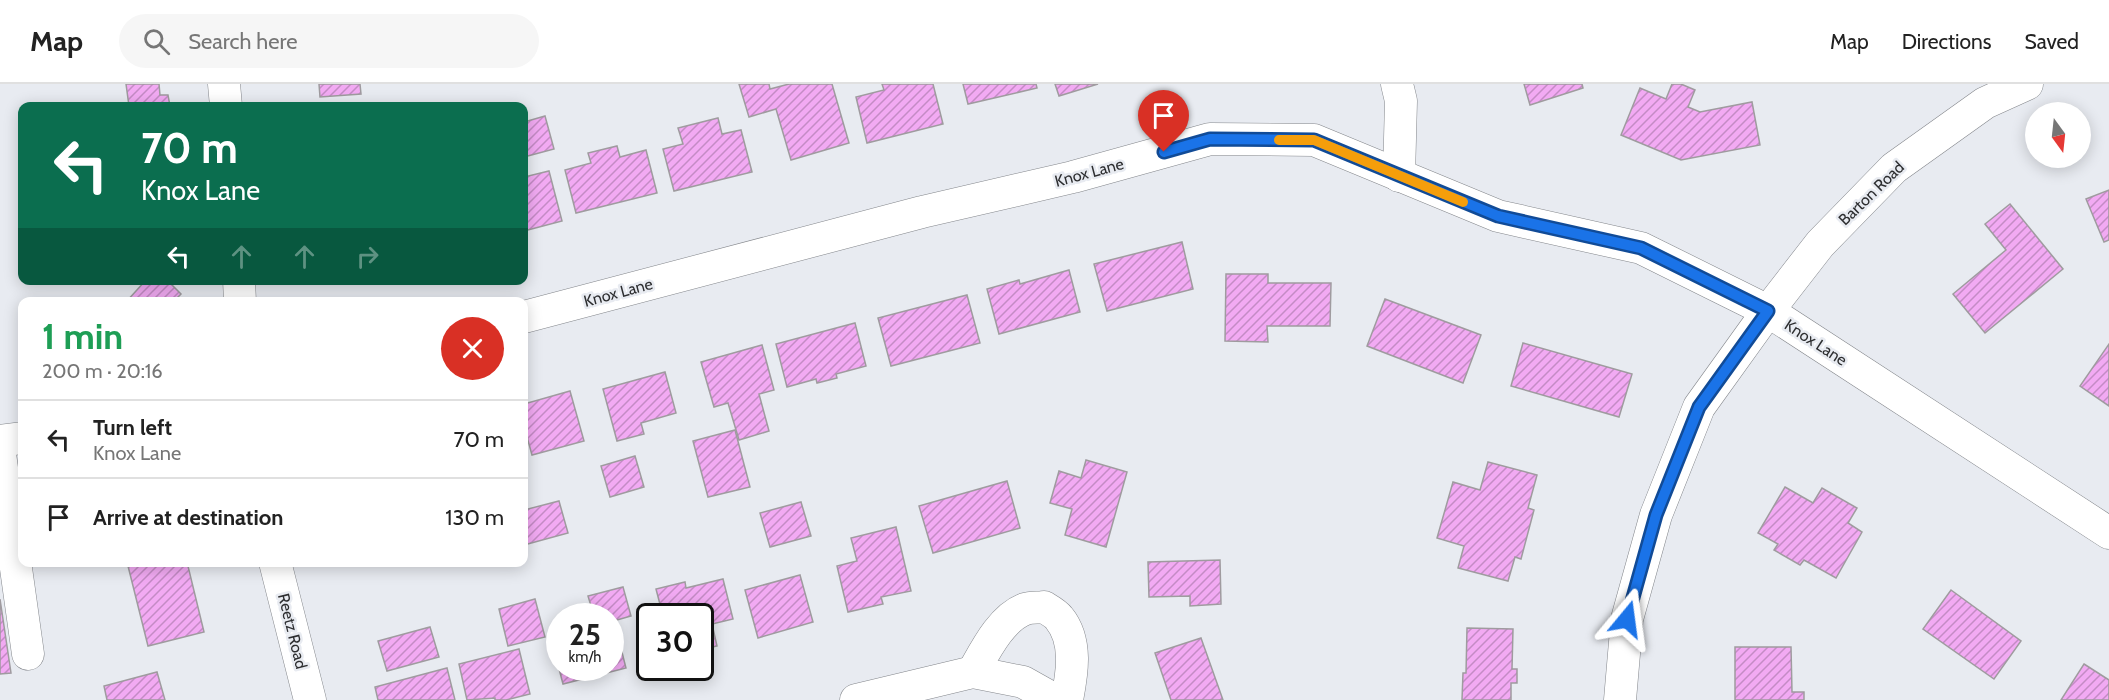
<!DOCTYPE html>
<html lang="en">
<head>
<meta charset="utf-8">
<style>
	:root { --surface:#fff; --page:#f6f6f6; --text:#222; --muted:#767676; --line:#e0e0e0 }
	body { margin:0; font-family:Cabin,sans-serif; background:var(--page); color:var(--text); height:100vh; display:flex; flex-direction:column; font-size:22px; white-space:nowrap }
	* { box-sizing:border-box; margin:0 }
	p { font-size:20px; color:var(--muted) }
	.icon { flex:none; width:33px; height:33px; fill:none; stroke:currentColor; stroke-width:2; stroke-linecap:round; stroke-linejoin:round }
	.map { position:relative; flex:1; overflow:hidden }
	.drawer { position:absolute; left:18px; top:213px; width:510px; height:270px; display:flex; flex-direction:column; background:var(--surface); border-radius:12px; box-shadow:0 3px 15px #0003 }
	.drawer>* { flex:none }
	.hud { position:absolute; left:18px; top:18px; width:510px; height:183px; border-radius:12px; box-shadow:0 3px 15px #0003; background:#0b6e4f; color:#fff; overflow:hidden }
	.needle { width:39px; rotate:165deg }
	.controls { position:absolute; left:2025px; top:18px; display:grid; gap:12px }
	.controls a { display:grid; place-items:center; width:66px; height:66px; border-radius:50%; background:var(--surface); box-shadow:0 3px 15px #0003; font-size:30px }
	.speed { position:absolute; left:546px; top:519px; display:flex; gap:12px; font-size:30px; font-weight:700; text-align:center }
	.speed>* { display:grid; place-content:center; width:78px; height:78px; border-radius:50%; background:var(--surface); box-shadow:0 3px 15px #0003; line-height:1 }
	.speed small { font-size:15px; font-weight:400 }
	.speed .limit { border:3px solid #111; border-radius:9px; background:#fff; color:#111 }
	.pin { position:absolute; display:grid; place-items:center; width:51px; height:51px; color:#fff; margin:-62px -26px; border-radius:50% 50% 50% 0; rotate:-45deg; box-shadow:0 0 6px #0007 }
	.pin .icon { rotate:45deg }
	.me { position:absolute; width:66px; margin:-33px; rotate:16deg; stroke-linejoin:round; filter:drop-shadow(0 0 4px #0008) }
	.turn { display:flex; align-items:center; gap:21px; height:126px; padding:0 24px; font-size:27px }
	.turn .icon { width:78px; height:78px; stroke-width:2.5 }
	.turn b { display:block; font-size:42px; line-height:51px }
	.lanes { display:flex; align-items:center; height:57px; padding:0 24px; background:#0003; justify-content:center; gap:30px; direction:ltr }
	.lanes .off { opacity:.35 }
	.round { display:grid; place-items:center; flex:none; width:63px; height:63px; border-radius:32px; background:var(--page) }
	.overview { display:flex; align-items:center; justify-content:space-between; height:102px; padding:0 24px }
	h1 { font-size:36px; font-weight:700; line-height:45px; color:#1e9e55 }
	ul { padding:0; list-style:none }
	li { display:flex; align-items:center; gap:18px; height:78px; padding:0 24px; border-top:2px solid var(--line) }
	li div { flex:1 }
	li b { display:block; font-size:22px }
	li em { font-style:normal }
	header { display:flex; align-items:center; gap:36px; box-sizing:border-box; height:84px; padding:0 30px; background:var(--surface); border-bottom:2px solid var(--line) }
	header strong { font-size:28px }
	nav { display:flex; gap:33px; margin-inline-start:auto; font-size:21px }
	.search { width:420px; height:54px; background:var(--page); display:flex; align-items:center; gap:15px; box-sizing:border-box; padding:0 21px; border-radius:33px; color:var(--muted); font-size:22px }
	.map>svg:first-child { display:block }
</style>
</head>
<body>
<header>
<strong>Map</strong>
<div class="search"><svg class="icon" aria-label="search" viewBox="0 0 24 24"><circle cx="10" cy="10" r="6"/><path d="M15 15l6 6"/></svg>Search here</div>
<nav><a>Map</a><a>Directions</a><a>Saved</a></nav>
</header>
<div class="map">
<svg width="2109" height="616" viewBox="0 0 2109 616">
	<defs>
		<pattern id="building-hatch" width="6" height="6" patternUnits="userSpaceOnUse" patternTransform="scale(1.5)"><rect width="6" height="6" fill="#f2aaf3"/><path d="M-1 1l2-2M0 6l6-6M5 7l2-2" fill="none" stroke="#c48bc5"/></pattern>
	</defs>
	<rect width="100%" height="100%" fill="#e8ebf1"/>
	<g fill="url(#building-hatch)" stroke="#9f9b9f" stroke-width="1.5">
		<path d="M126,0H159L160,11H168L170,22H129Z"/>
		<path d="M319,0H360L361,10L320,13Z"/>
		<path d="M739,0H769L770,5L789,0H832L849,59L791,76L776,25L749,33Z"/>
		<path d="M882,0H933L943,40L867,59L856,13L884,6Z"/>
		<path d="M963,0H1036L1037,4L968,20Z"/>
		<path d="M1055,0H1098L1059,12Z"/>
		<path d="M1524,0H1582L1583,4L1530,21Z"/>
		<path d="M1672,0H1681L1695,6L1688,23L1700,28L1752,18L1760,61L1681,76L1621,51L1640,4L1666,15Z"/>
		<path d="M545,32L554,65L524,73V38Z"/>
		<path d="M718,34L722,50L741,46L752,88L674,107L663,65L683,60L678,44Z"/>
		<path d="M617,62L620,73L646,66L657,109L576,129L565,86L591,79L588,69Z"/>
		<path d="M549,87L562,137L524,147V93Z"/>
		<path d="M2109,106V156L2104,158L2086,115Z"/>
		<path d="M2010,120L2063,185L1985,249L1953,210L2006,166L1985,140Z"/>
		<path d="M1182,158L1193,205L1107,227L1094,180Z"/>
		<path d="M1069,186L1080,228L999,250L987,205L1019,196L1020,200Z"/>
		<path d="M1226,190H1268V199H1331L1330,242H1267L1268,258L1225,257Z"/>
		<path d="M146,196H167L181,210L173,218H126Z"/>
		<path d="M967,211L980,259L891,282L878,234Z"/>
		<path d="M1385,215L1481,251L1463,299L1367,262Z"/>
		<path d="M855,239L866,282L836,290L837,294L817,299L816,295L787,303L776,260Z"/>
		<path d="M1523,259L1632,290L1619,333L1511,302Z"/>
		<path d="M2109,260V322L2080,302Z"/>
		<path d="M762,261L774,306L759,310L769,347L739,356L728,319L714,323L701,278Z"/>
		<path d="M665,288L676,329L641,339L644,350L617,357L603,305Z"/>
		<path d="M570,307L584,357L532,371L524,342V320Z"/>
		<path d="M735,346L750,403L708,413L693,357Z"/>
		<path d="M635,372L644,403L610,413L601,382Z"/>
		<path d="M1086,376L1127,388L1106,463L1065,451L1072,425L1050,419L1059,387L1081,394Z"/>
		<path d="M1488,378L1537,391L1528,424L1534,426L1521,475L1515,473L1508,497L1458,484L1464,462L1437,454L1453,398L1480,406Z"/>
		<path d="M1007,397L1020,444L933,469L919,422Z"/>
		<path d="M1785,403L1813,419L1822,404L1857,424L1848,439L1862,448L1836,494L1804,476L1800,481L1774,466L1778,460L1758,449Z"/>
		<path d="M559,417L568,449L524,461V426Z"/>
		<path d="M801,418L811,452L770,463L760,429Z"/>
		<path d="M896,443L911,507L881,513L883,520L848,528L837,482L857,477L851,454Z"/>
		<path d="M1220,476L1221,520L1190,522V512L1149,513L1148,478Z"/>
		<path d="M127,478H187L204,548L148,562Z"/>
		<path d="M800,491L813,538L758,554L745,506Z"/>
		<path d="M723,495L733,535L712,540L717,562L700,566V532H650V536L648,531L662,528L656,505L685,498L686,504Z"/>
		<path d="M623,503L631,532L610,538V532H594L588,512Z"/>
		<path d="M1951,506L2021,557L1994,595L1923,545Z"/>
		<path d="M0,515L11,589L0,590Z"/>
		<path d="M535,515L545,553L508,562L499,525Z"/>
		<path d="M615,541L626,584L563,600L552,558L560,555V584H610V542Z"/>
		<path d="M430,543L439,573L387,587L378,557Z"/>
		<path d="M1467,544L1513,545L1512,585H1517V599H1511V616H1462L1463,589H1466Z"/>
		<path d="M1201,554L1223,616H1171L1155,569Z"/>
		<path d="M1735,563H1791L1792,608H1804V616H1735Z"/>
		<path d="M519,565L530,610L506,616H495V614L467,616L459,580Z"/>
		<path d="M2084,580L2109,596V616H2061Z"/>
		<path d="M447,584L455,616H378L375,603Z"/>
		<path d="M157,588L165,616H107L104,602Z"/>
	</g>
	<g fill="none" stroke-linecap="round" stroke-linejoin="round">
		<g stroke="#83868b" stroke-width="33">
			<g id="minor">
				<path d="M224,0L226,22"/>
				<path d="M1397,0L1401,17L1399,92"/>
				<path d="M239,196L240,218"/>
				<path d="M524,233L922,128L1073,93L1210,55L1314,56L1498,132L1641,164L1768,227L2109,449"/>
				<path d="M0,357L22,354"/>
				<path d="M0,370L28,570"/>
				<path d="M275,478L310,616"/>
				<path d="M973,588C985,567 1001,534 1025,525C1031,523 1039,524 1044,523C1049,526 1056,530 1059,534C1078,557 1072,590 1067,616"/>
				<path d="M856,616L973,588L1023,598L1055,616"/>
				<path d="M1620,616L1627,535L1656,431L1699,323L1768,227L1820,160L1894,84L1985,19L2027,0"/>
			</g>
		</g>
		<use href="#minor" stroke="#fff" stroke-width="32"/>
	</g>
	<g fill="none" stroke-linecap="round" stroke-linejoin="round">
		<g stroke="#114b97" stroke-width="15">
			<path id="route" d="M1164,68L1210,55L1314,56L1498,132L1641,164L1768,227L1699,323L1656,431L1627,535"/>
		</g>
		<use href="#route" stroke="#1a73e8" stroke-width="10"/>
		<path stroke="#f59e0b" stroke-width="10" d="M1279,56H1314L1463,118"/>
	</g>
	<g text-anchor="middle" stroke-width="5" stroke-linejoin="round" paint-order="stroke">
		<g font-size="16" fill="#2d2e30" stroke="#e8ebf1">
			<text transform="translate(1089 88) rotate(-15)" y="6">Knox Lane</text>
			<text transform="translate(1871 109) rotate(-44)" y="6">Barton Road</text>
			<text transform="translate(618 208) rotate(-15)" y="6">Knox Lane</text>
			<text transform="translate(1816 258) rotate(33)" y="6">Knox Lane</text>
			<text transform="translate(293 547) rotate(76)" y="6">Reetz Road</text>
		</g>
	</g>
</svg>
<div class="controls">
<a><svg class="needle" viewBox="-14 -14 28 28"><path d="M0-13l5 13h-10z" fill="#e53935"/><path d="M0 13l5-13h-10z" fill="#767676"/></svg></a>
</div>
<div class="speed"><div>25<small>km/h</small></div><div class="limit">30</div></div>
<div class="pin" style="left:1164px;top:68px;background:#d93025"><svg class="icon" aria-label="arrive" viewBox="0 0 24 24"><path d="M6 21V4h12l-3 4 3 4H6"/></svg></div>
<svg class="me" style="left:1627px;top:535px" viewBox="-20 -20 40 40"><path d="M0-17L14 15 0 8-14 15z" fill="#1a73e8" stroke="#fff" stroke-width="4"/></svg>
<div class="hud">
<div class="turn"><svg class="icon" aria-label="left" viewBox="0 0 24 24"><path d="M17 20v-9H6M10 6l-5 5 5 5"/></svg><div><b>70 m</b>Knox Lane</div></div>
<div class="lanes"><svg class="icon" aria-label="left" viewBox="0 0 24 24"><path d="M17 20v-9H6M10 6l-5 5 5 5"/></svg><svg class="icon off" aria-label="ahead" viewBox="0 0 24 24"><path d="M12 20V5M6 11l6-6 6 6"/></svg><svg class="icon off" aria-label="ahead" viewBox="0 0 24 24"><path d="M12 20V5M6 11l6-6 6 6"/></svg><svg class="icon off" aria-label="right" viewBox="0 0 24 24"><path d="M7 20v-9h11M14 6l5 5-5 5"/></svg></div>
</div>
<section class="drawer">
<div class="overview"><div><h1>1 min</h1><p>200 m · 20:16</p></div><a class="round" style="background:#d93025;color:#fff"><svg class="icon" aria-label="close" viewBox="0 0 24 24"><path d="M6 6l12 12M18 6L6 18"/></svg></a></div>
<ul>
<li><svg class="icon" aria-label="left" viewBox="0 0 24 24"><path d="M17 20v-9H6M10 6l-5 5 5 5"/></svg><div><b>Turn left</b><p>Knox Lane</p></div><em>70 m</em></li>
<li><svg class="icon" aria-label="arrive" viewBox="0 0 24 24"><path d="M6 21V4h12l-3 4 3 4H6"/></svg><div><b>Arrive at destination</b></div><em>130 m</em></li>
</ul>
</section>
</div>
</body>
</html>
